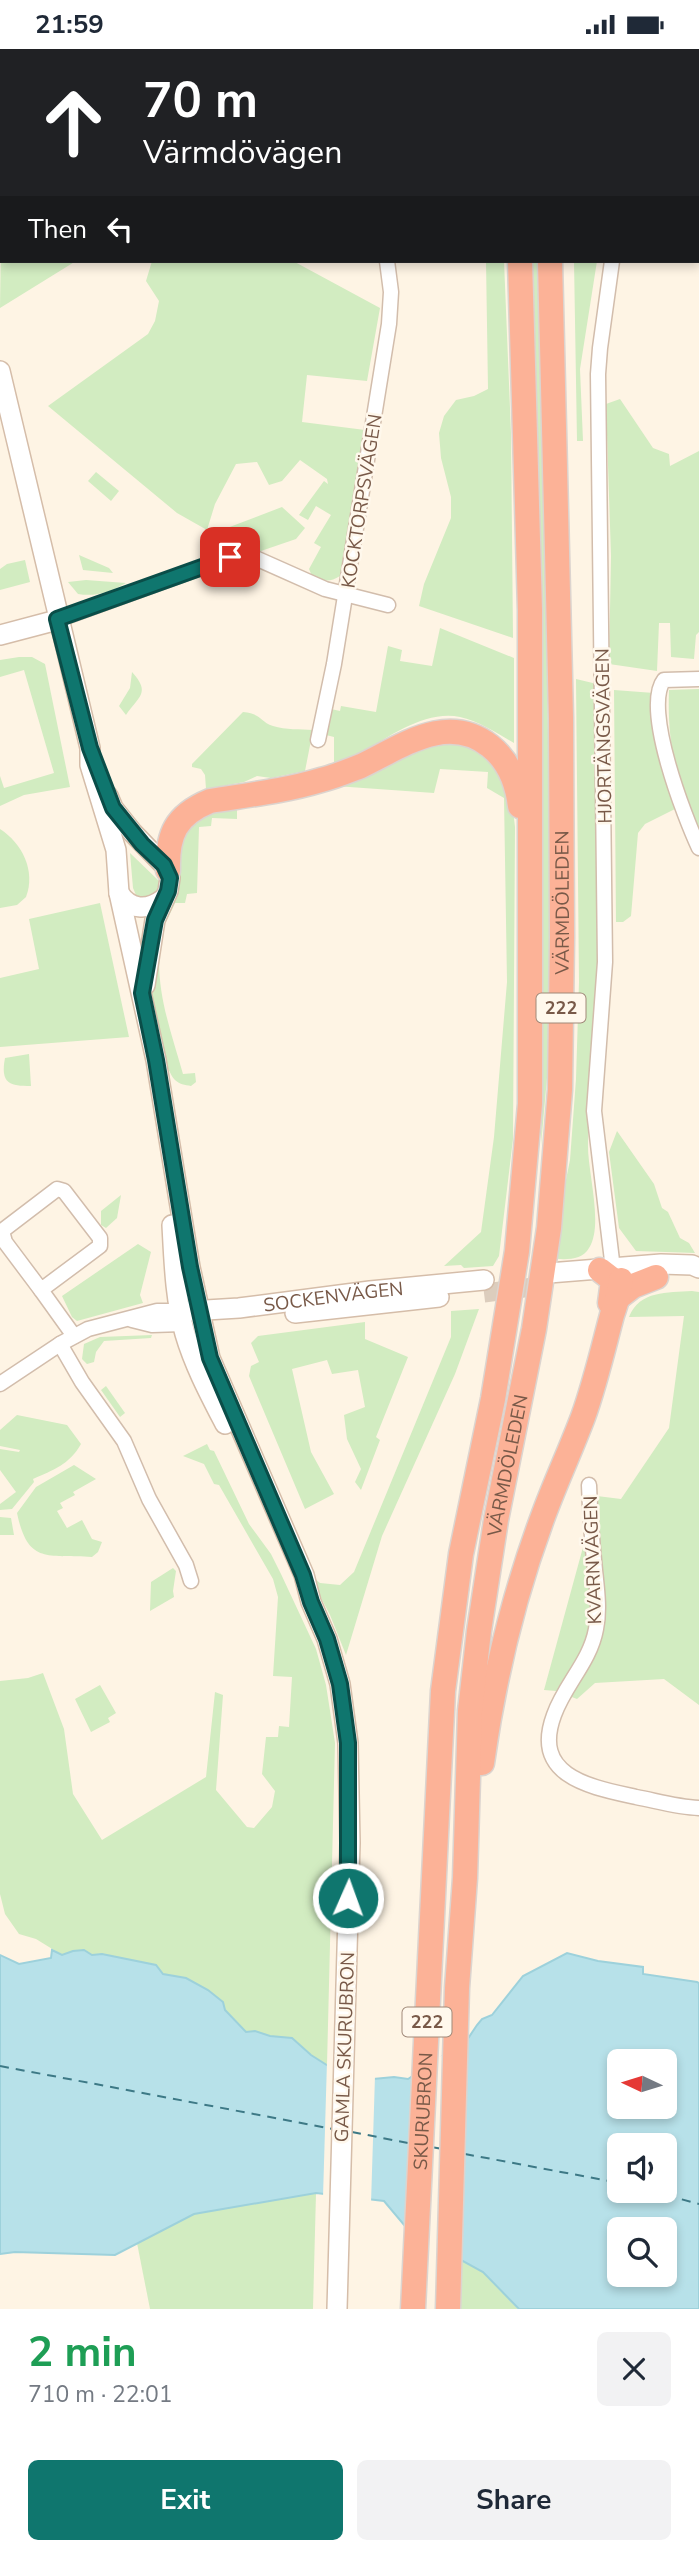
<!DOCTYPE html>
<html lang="en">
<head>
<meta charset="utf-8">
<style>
	:root { --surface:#fff; --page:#f2f2f3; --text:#1f2937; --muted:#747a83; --accent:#0f766e }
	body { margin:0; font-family:"Nunito Sans",sans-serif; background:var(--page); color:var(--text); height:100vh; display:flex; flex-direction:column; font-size:26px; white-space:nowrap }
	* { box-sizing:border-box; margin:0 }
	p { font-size:23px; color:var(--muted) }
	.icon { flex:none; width:38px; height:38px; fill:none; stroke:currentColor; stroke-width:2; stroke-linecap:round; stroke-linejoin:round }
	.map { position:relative; height:2260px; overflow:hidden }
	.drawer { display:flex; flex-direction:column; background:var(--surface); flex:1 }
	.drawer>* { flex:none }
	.guide { position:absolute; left:0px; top:0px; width:700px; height:214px; box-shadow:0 4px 10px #0003; background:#202124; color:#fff; overflow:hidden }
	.needle { width:46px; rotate:274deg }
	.fabs { position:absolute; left:607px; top:2000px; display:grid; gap:14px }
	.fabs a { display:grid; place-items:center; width:70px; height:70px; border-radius:10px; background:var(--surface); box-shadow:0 4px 10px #0003; font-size:35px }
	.pin { position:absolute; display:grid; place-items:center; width:60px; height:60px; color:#fff; margin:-30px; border-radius:14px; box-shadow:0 4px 10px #0006 }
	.me { position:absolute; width:77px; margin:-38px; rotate:2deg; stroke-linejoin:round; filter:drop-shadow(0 0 5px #0008) }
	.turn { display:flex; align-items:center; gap:24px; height:147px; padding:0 28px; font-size:32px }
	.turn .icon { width:91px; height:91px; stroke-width:2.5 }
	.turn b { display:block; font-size:49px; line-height:60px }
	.then { display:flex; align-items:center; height:66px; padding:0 28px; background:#0003; gap:14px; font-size:26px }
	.round { display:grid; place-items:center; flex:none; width:74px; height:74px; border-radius:10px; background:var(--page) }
	.overview { display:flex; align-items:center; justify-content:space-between; height:119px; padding:0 28px }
	h1 { font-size:42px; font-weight:700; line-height:52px; color:#1e9e55 }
	.button { display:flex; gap:14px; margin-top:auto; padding:14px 28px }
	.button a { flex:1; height:80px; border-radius:10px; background:var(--accent); color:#fff; font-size:28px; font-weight:700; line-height:80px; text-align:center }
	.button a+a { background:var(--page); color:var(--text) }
	.status { display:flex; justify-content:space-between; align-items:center; height:49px; padding:0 35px; background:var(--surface); direction:ltr }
	.status svg { height:19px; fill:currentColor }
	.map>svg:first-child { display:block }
</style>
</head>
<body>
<div class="status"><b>21:59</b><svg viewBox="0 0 49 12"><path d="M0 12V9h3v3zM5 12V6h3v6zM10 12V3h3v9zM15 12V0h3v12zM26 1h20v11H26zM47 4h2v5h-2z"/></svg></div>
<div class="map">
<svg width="699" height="2260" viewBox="0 0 699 2260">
	<rect width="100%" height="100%" fill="#fef4e4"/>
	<g fill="#d2ecc1">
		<path d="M0,0H203L2,2V87Z"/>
		<path d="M2,122V212H76L0,259Z"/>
		<path d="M152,212H293L380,259L367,332L307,326L302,373L365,381L340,527C329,534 323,532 312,527L309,520L321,498L314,494L331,466L316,457L308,471L299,466L324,432L328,435L327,430L300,411L282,432L269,436L257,413L236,415L215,455L207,481L177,464L48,357L148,285L155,272L159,252L146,232Z"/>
		<path d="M486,212H504L511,384L513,589L419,557L424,535L451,469V448L441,409L439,384L444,367L456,351L474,347L488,340Z"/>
		<path d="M532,212H537L545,484L550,821L549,1006L541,1097C546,802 539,507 532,212Z"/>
		<path d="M574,212H597L580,320L583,392H577Z"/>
		<path d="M620,350L653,399L669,405L670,417L699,402V583L696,586L694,610L671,608L670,574H659L657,622L609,615L611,507L606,355Z"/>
		<path d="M96,423L119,442L111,452L88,432Z"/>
		<path d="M282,458L305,479L296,490L258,503L215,488L227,479Z"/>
		<path d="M79,506L109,519L113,524L83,521Z"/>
		<path d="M25,511L30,533L0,541V520L7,515Z"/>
		<path d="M86,531L126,534C110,543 96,548 78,545L68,533Z"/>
		<path d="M440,579L514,609V694C498,685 479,672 460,668C427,661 391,686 365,702C356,707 344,710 334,714V688L326,686L331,660L340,662L341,657L376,663L388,597L402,601L400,612L432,617Z"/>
		<path d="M19,608H32L45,615L70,738L24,746L0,757V727L4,739L54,724L24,621L0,628V611Z"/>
		<path d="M132,623C151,644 139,647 126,666L119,657L130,639Z"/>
		<path d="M576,630L597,635C597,717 600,799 598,881C597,952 589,1023 588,1094C587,1122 604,1176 589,1199C582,1212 563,1211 550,1209L570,1111L576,1030L579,933Z"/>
		<path d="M699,640V781C676,730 667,696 669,641Z"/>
		<path d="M614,641L654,644L660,708L675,760L645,775L638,784L631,867L623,873H616Z"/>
		<path d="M243,663C262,665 259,672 273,677C286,681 300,680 313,681L305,722L271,729L257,727L244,733L206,740L205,726L201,720L192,718V715Z"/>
		<path d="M440,691C450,694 463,694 472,698C503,713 512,748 515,778L513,1090L499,1207L493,1217L464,1219L461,1216L444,1217L481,1183L494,1088L507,933L504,749L487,739L488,723L440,720L434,744L321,736Z"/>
		<path d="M237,752V770L212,769L211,777L199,778L197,844L187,845L185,854H175C171,864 164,874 162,884C152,933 170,979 183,1025L195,1024L196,1033L191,1037C185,1036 179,1035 175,1031C161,1016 153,955 151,934L177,803L191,772Z"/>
		<path d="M0,780C22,794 36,822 26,848L17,856L0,859Z"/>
		<path d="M130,804L159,832C158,845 149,853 136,846L133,839Z"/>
		<path d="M100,854L129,988L0,998V929L39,920L29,870Z"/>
		<path d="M29,1005L31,1037C10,1037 0,1035 5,1009Z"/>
		<path d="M617,1082L654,1135L662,1159L668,1163L680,1189L689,1194L695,1204L636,1202L619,1179L609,1103Z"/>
		<path d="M121,1146L117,1169L106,1179L101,1176V1162Z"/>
		<path d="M138,1195L151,1203L140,1246L143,1254L77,1272L72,1268L62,1247Z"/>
		<path d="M692,1242L699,1243V1656L664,1630L595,1634L577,1650L556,1642L544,1641L597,1447L621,1450L669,1379L684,1267L629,1268C640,1241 667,1244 692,1242Z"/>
		<path d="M479,1260L455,1325L382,1487L346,1606L330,1566L312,1532L315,1530L320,1534L340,1536L354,1523L451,1288V1262Z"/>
		<path d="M365,1273V1290L408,1308L376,1388L380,1391L361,1441L355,1433L361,1420L347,1390L344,1366L365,1358L358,1321L332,1325L327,1311L292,1320L311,1403L334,1445L305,1460L249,1327L251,1317L259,1313L251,1294L258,1287Z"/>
		<path d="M152,1286L151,1289L104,1292L96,1303L94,1313L87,1315L82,1310L84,1295L100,1288Z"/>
		<path d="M106,1337L125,1364L120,1368L101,1341Z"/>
		<path d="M17,1366L67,1376L81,1395C69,1416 53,1421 33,1430L34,1433L12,1460L0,1461V1455L16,1443L0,1421V1400L19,1403L20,1401L0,1397V1381Z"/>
		<path d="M207,1395L210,1401L214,1402L249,1475L271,1505L281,1525L316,1600L326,1636L335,1694L327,2016L311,2006L292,1989L270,1987L255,1982L246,1983L225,1961L223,1953L208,1941L186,1929L163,1925L156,1916L102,1905L92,1906L84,1901L73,1902L62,1906L36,1890L19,1885L5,1865L0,1845V1632L28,1629L43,1624L64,1680L73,1745L102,1791L206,1728L215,1643L223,1646L216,1741L247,1778L254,1779L272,1758L275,1742L262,1725L266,1688H278L279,1677L289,1678L292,1628L273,1627L278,1548L273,1530L219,1436L214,1435L204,1415L183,1407Z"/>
		<path d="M74,1416L96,1430L73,1443L75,1446L60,1454L63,1459L57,1462L67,1479L82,1471L92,1490L102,1493L98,1503L92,1508C47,1505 28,1516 17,1464L36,1438Z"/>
		<path d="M0,1468L11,1469L14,1486H0Z"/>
		<path d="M173,1519L176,1522L173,1542L174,1548L150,1562L151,1533Z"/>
		<path d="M100,1636L116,1664L108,1669L110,1673L91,1683L75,1650Z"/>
		<path d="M316,2144L313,2260H150L137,2194L194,2165Z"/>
		<path d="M458,2210L483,2223L518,2260H456Z"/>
	</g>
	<path fill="#b7e1e9" stroke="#9dd1db" stroke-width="2" fill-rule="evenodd" d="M52,1901L62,1906L73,1902L84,1901L92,1906L102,1905L156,1916L163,1925L186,1929L208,1941L223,1953L225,1961L246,1983L255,1982L270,1987L292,1989L311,2006L352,2032L394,2028L408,2030L467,1991L477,1976L482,1970L492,1966L523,1927L567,1904L598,1912L643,1918V1925L697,1933L699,1934V2260H519L483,2223L410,2183L384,2152L316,2144L194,2165L115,2206L15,2203L0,2205V1906L19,1915L51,1909ZM620,2012H665V2058H620ZM620,2096H665V2142H620ZM620,2180H665V2226H620Z"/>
	<g fill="#fef4e4">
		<path d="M445,2006L458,2213L410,2187L437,2008Z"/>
		<path d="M327,2012L353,2028L375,2027L371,2154L323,2148Z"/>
	</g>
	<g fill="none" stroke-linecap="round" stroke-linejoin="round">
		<g stroke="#3d7986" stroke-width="2" stroke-dasharray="9 7" stroke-linecap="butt">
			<path d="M0,2017L333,2080"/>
			<path d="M352,2083L408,2094"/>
			<path d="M431,2098L443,2100"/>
			<path d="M465,2105L620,2134"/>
			<path d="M651,2142L699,2155"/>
		</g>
		<path stroke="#dccdbd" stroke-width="19" stroke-dasharray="19 10" stroke-linecap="butt" d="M484,1244L549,1236"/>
		<g stroke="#d2bdac" stroke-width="17">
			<g id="street">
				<path d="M374,0V2"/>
				<path d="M268,2V0"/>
				<path d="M607,2V0"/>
				<path d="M698,132H699"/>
				<path d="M612,212L600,299L598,325L605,913L594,1062L613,1220"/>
				<path d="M57,571L239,505L253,508L325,540L388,556"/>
				<path d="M699,630L664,631C642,659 685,769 699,799"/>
				<path d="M318,691L334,615L389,275L391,243L387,212"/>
				<path d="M57,1140L64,1142L100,1189V1197L41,1241L5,1193L2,1182Z"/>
				<path d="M41,1241L74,1287"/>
				<path d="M132,1271L152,1276L183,1275"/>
				<path d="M60,1295L82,1333L124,1392L149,1450L186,1516L191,1532"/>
				<path d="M0,1335L60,1295L88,1280L157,1262H181"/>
				<path d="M589,1436C590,1464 592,1493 595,1521C597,1540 600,1561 596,1580C590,1613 565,1635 554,1666C531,1728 591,1738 636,1748C657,1752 677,1758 699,1759"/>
			</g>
		</g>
		<g stroke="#d5bda9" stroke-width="22">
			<g id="secondary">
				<path d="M0,322L90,699V716L116,801L119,844L156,1011L190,1218L210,1309L304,1526L311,1553L327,1590L340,1635L348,1694L350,1794L337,2260"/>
				<path d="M0,586L57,571"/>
				<path d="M108,747L113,759L133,784L164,816L170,829L168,842L155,871L145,936"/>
				<path d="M119,844C130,861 147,862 163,850"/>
				<path d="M172,1176C174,1212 175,1250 185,1285C194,1316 210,1346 225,1375"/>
				<path d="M549,1224L661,1215L692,1216L699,1219"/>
				<path id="s1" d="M190,1262L239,1259L370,1242L484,1231"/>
				<path d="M295,1264L439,1248"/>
			</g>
		</g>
		<g stroke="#dcd4cf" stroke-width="27">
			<g id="highway">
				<path d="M509,0V2"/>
				<path d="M540,0V2"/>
				<path d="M168,821C167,785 176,766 210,752C247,746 285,742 321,731C334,728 348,722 361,717C401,698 447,663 490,697C509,712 517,733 520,757"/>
				<path d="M600,1221L613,1231L610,1254"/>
				<path d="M620,1247L633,1237L656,1228"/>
				<path d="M482,1714C494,1627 514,1544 545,1462C557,1430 571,1400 583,1368C595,1335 603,1300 612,1266C616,1254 620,1244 621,1231"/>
				<path id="s2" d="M413,2260L443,1642L461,1505L493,1350L517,1202L530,1055V561L520,212"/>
				<path id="s3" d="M448,2260L457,1939L465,1829L470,1662L479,1582L496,1471L534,1280L549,1179L560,1041L562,888L561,669L550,212"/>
			</g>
		</g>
		<use href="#street" stroke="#fff" stroke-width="14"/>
		<use href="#secondary" stroke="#fff" stroke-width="19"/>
		<use href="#highway" stroke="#fcb297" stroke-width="24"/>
	</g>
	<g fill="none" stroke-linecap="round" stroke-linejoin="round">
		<g stroke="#0a4d48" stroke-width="18">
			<path id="route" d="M230,508L57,570L90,699L113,759L142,795L164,816L170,829L168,842L155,871L142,944L156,1011L190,1218L210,1309L303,1526L311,1553L327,1590L340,1635L348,1694V1849"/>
		</g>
		<use href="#route" stroke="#0f766e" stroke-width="12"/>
	</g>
	<g text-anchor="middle" stroke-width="5" stroke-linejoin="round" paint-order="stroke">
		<g fill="#fff8ec" stroke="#a08979" stroke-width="2">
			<rect x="536.5" y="944.5" width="49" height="29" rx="5"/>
			<rect x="402.5" y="1958.5" width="49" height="29" rx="5"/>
		</g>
		<g font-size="18" font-weight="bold" fill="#785948">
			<text x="561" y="965">222</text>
			<text x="427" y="1979">222</text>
		</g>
		<g font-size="19" fill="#785948" stroke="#fff8ec">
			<text transform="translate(361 452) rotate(-81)" y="7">KOCKTORPSVÄGEN</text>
			<text transform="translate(603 687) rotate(-91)" y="7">HJORTÄNGSVÄGEN</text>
			<text dy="7" stroke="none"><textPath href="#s3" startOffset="1414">VÄRMDÖLEDEN</textPath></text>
			<text dy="7" stroke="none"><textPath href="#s1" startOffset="144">SOCKENVÄGEN</textPath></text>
			<text dy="7" stroke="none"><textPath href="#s3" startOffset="847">VÄRMDÖLEDEN</textPath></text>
			<text transform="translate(592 1511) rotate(-92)" y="7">KVARNVÄGEN</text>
			<text transform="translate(344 1998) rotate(-88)" y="7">GAMLA SKURUBRON</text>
			<text dy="7" stroke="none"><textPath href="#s2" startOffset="198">SKURUBRON</textPath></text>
		</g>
	</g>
</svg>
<div class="fabs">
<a><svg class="needle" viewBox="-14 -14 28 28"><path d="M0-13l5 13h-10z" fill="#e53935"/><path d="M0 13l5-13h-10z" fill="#747a83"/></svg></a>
<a><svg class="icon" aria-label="sound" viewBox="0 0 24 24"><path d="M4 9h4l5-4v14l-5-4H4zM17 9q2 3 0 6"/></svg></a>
<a><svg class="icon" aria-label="search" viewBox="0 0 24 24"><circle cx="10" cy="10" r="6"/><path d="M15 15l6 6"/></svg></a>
</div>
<div class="pin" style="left:230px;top:508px;background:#d93025"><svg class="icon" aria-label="arrive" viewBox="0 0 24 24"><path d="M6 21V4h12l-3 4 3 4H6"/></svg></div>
<svg class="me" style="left:348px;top:1849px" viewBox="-20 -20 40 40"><circle r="17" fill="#0f766e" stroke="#fff" stroke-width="3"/><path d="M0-11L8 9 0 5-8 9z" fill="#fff"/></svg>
<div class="guide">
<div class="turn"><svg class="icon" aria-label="ahead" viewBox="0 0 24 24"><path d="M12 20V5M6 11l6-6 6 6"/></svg><div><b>70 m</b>Värmdövägen</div></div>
<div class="then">Then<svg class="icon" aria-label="left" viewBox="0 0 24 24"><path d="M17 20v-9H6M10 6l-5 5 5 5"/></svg></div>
</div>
</div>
<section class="drawer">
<div class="overview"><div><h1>2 min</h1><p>710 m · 22:01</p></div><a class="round"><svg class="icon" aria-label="close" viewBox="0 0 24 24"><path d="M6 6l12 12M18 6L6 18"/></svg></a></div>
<div class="button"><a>Exit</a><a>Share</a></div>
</section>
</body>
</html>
